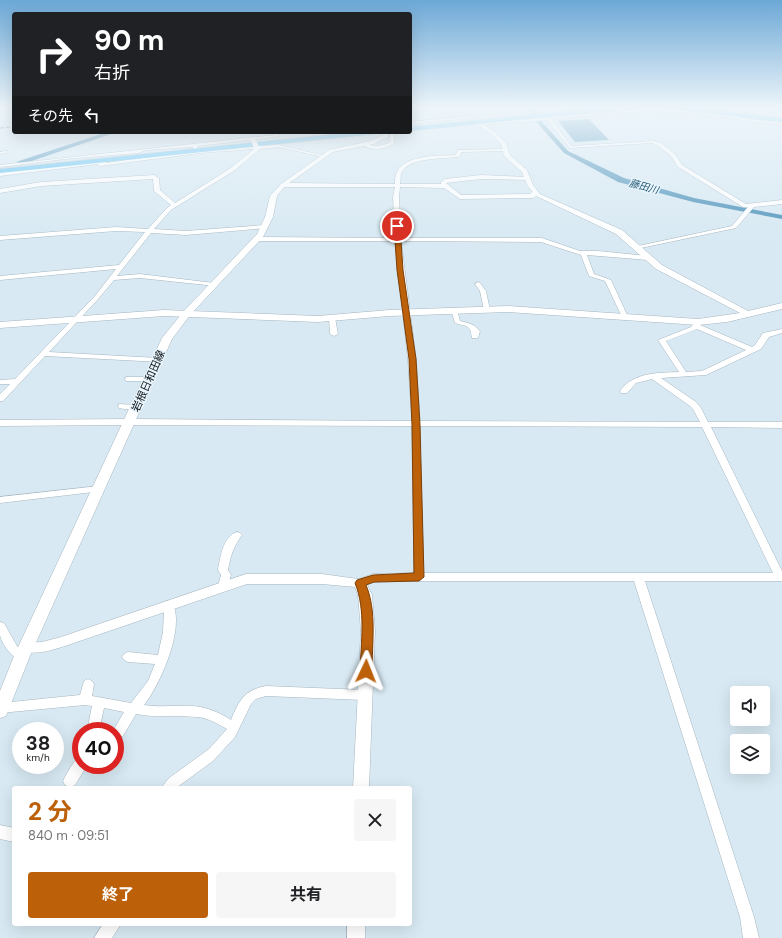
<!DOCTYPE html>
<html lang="ja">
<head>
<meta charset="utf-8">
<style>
	:root { --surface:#fff; --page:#f6f6f6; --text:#202124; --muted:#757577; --accent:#bc600a }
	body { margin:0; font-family:"DM Sans","Noto Sans JP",sans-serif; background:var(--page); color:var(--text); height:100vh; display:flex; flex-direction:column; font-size:15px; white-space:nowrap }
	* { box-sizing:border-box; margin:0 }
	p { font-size:13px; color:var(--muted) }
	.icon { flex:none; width:22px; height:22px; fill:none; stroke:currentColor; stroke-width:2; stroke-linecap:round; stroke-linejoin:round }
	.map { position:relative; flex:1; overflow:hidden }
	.sheet { position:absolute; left:12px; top:786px; width:400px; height:140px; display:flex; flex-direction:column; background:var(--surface); border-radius:4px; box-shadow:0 4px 16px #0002 }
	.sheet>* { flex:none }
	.guide { position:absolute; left:12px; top:12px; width:400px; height:122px; border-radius:4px; box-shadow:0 4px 16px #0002; background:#202124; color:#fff; overflow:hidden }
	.tools { position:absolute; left:730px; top:686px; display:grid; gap:8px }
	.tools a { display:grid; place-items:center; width:40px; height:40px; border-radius:4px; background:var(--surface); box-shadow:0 4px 16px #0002; font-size:20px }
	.speed { position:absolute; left:12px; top:722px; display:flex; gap:8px; font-size:20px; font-weight:700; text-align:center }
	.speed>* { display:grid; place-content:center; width:52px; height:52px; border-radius:50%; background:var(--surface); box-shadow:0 4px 16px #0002; line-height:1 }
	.speed small { font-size:10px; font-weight:400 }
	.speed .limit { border:6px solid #d22; background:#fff; color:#111 }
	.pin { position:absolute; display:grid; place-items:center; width:34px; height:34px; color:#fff; margin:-17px; border:2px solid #fff; border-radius:50%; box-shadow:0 1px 4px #0007 }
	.me { position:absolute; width:44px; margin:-22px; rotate:2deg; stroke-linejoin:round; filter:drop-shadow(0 0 3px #0008) }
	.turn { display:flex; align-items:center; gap:14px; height:84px; padding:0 16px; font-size:18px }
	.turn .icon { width:52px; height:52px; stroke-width:2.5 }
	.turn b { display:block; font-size:28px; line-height:34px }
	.then { display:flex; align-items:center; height:38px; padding:0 16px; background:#0003; gap:8px; font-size:15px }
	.round { display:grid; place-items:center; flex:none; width:42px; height:42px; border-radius:4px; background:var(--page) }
	.headline { display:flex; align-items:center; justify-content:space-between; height:68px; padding:0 16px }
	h1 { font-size:24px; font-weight:700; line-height:30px; color:var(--accent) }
	.button { display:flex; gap:8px; margin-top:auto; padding:8px 16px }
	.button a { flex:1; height:46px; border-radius:4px; background:var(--accent); color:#fff; font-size:16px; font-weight:700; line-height:46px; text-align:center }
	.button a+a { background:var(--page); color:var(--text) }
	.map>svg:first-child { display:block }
</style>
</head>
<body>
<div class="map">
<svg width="782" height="938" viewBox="0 0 782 938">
	<rect width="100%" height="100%" fill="#d8e9f3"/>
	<path fill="#5296bc" d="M589,119L609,140L575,142L558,121Z"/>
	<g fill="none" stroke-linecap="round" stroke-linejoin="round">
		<g fill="#5296bc" fill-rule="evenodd">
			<path d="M528,108H534L543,123L568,151L624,178L694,198L782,215V219L693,202L618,182L564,153L539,125Z"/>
			<path d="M107,132H117L23,164L16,162Z"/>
		</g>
		<path stroke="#bacad3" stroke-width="5" stroke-dasharray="5 2.5" stroke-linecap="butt" d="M570,108L581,114"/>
		<path stroke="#bacad3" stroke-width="8" stroke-dasharray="8 3.5" stroke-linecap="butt" d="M614,110L633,108"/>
		<g stroke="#a6b6c0" stroke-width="1">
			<g id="minor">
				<path d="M436,108H496L494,109H438Z"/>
				<path d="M545,108H553L546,110Z"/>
				<path d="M720,108H730L782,115V117Z"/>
				<path d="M646,109L691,111L782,123V125L691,113L646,111L551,119L571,146L654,141L661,143L675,154L682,165L746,204L782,200V204L754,207L736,228L636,249V247L638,246L732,226L748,207H743L678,167L671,156L657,145L652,143L570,148L547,120L477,125L475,124Z"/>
				<path d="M512,112L510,114L410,124V122Z"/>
				<path d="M279,132H284L275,137L198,146L197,149L202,151L254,147L256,145L259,146L279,145L325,156L323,157L279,147L260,149L235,170L171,210L154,229L186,231L265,225L268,227L267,228L186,235L151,233L117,276L140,274L214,283L217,285L216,286L140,278L114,280L99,298L49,352L158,358H161V362L45,356L3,401H0V394L10,384H0V380L15,379L95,296L116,269L0,280V276L119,265L145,232L116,231L0,240V236L116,227L148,229L167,208L171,205L154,191L153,179L41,186L0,193V189L41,182L154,175L159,178L160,190L175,203L231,168L254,149L200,153L100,166L98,164L0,176V172L104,161L106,163L194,151L193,147L147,150L138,153L65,159L0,167V165L274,135Z"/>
				<path d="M392,132H398L394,135V143C386,150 372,151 363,145L365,144C374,146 382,147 390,142V134Z"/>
				<path d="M506,149H508V151L461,152L460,156L458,157C444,159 409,157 402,172C400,175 401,181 400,184H441V182L445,179L481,175L528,177L530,178V180L481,179L446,183L461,195L530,194L532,192L538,193V195L533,198L460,199L444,188L400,187L399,197L401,238H542L580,251H598L648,256L651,258L648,260L587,255L594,274L611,280L628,317L625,319L622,317L605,281L589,276L581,255L541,242L401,241L416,359L420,421L700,422L693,409L690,406L652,379L636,383L627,393H621L620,391C634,372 657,373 679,372L658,340L691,327L696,321H700L702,322L700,325L752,347L755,345L763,333L782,329V333L769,337L761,349L706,375L661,378L696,402L701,408L708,422H782V428L711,427L782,571V581H645L754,917L759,938H743L740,917L634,581H419L374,582L360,587L356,586L355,583L356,580L373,574L414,573L412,426L126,425L0,426V420L130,419L412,421L408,359L395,241H257L254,239L257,237L395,238L393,197L395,187H283L280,185L283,183L395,184C395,180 395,175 397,172C405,154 440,156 456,155L457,151L459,150ZM697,329L746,350L702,371L686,372L666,341ZM420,426L702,427L773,573H424Z"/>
				<path d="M7,151V153L0,154V152Z"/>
				<path d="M478,282L480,283L486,291L490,310L489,311H485L484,310L480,291L475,284Z"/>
				<path d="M454,308L457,310L460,321C469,323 474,324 480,331L478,338H472C470,324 468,327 455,323L451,310Z"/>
				<path d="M332,316L335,318L338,334L334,336L330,334L329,318Z"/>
				<path d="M126,377H149L153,379L149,381H126L125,379Z"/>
				<path d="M119,404L136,405L140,407C135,411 125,409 119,408L118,406Z"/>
				<path d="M99,486L102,487L104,489L102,491L0,503V497Z"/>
				<path d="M237,532L240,533L242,535C233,548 231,554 228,570L231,575L227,589H219L218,586L221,575L218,570C220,558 223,536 237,532Z"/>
				<path d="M168,601L172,602C186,627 160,685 144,705C162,708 182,704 200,707C211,709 222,714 231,720C239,700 244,690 266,686L364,690L368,692L370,695L368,698L364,700L266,696L256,699L251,704L235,737L213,761L176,788H161L169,778L209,749L227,729C218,724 208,718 198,717C177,715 158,718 136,714L123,736L119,737L115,736V731H113L124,712L104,708L99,731H87L92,706L85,705L0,713L1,703L80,695L84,681L88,679L92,681L94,684L92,696L131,703L148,681L155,664L128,662L124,660L122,657L124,654L128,652L158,655L163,632L164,612L163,605L164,602Z"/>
				<path d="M0,622L4,623L17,646L26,653L28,656L26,659C15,663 2,645 0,635C0,631 0,626 0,622Z"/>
				<path d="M81,757V765H87L86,767L75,785L70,787L65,785L63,781C67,773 73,760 81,757Z"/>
				<path d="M0,825L14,828V842L0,839Z"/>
				<path d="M103,924H121L112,938H94Z"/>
			</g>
		</g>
		<g stroke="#a6b6c0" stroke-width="1">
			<g id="tertiary">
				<path d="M477,123H481L495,132L506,143L510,155L527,170L533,185L540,194L622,230L662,265L748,311L782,303V309L727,322L698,325L508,312L389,316L318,322L164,316L0,328V322L164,310L318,316L389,310L508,306L698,319L740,313L656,269L616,234L536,196L527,185L522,172L504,156L501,144L491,134L477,125Z"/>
				<path d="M246,574H322L365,580L372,595L375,631L369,788H353L361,631L358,595L355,587L322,584H247L62,647C49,651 35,655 22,651L20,647L22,643L42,642L61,637Z"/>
				<rect x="347" y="924" width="18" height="14"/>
			</g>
		</g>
		<g stroke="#a6b6c0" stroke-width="1">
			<path id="secondary" d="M382,132H388V137L374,144L333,152L285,186L277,196L273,217L263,237L190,315L172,339L30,656L6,716L0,718V691L14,656L162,338L184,311L257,234L265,217L270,196L281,184L329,150L370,141L383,135Z"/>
		</g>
		<g stroke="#c6c8c8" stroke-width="1">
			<g id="trunk">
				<path d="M598,108H619L616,110L410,131V127Z"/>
				<path d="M675,108H694L782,118V122L678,110Z"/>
				<path d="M355,132H378L375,134L0,173V169Z"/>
			</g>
		</g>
		<use href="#minor" fill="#fff" fill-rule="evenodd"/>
		<use href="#tertiary" fill="#fff" fill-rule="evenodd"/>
		<use href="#secondary" fill="#fff" fill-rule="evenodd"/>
		<use href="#trunk" fill="#62c3f2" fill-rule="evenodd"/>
		<path stroke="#525c61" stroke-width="1" stroke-dasharray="4 2" stroke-linecap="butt" d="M0,128L14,127"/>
		<g stroke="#a6b6c0" stroke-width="5.5" stroke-linecap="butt">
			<path id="minor-bridge" d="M253,140L256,146"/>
		</g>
		<use href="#minor-bridge" stroke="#fff" stroke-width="5"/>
	</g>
	<linearGradient id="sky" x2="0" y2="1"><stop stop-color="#6ca8d6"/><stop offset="0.45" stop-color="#edf5fa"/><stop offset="1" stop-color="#edf5fa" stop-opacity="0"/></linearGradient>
	<rect width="782" height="239" fill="url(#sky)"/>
	<path fill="#bc600a" stroke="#7a3e06" d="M397,224L400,226L403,270L416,359L420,425L424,577L419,581L374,582L366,585C377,611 372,644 372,671L370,675H362L360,671C361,643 366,610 355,583L357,580L373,575L414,573L412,425L409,359L397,270L394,226Z"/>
	<g text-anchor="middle" stroke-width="3" stroke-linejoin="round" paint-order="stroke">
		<g font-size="10" font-style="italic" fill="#1f5570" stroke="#e8f5fd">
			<text transform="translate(644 186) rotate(15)" y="4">藤田川</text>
		</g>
		<g font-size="11" fill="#12181b" stroke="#e8f5fd">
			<text transform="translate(148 381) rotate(-66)" y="4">岩根日和田線</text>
		</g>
	</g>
</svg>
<div class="tools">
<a><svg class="icon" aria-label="sound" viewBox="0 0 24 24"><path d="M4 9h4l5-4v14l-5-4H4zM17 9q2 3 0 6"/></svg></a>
<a><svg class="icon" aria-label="layers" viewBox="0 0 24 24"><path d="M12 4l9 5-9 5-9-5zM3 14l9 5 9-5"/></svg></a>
</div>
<div class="speed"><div>38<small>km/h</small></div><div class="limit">40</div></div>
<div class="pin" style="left:397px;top:226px;background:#d93025"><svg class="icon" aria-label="arrive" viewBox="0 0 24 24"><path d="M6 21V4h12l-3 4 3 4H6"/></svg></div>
<svg class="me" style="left:366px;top:671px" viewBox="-20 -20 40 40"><path d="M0-17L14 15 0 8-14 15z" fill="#bc600a" stroke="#fff" stroke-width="4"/></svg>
<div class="guide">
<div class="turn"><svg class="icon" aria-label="right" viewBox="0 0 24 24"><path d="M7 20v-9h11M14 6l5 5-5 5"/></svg><div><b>90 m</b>右折</div></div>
<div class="then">その先<svg class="icon" aria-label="left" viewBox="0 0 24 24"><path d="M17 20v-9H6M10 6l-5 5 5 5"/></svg></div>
</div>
<section class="sheet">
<div class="headline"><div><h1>2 分</h1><p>840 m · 09:51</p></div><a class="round"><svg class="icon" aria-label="close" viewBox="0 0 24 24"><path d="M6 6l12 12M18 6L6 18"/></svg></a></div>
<div class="button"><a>終了</a><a>共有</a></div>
</section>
</div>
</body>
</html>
